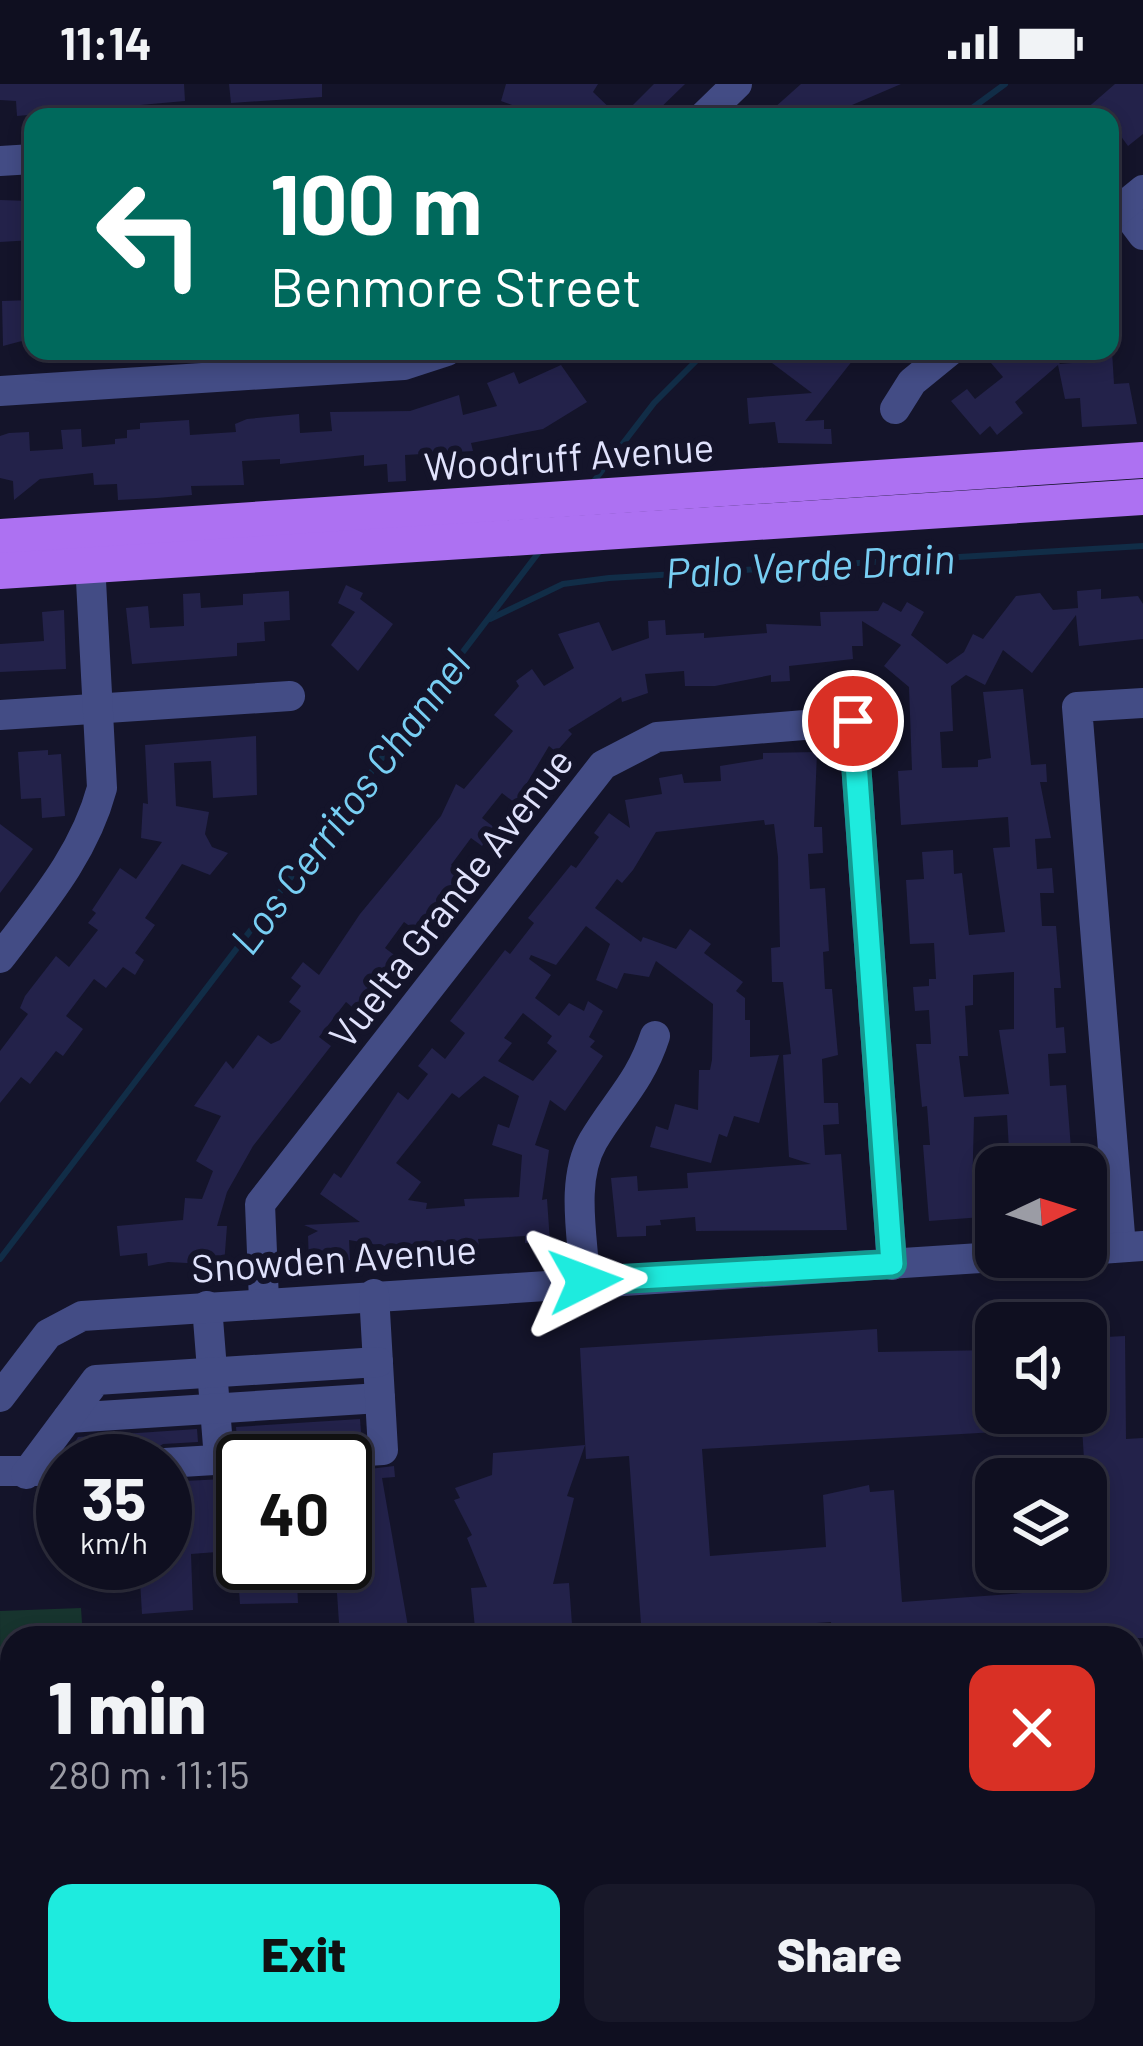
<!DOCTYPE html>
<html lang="en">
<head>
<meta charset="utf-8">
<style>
	:root { --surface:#0f0f20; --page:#181829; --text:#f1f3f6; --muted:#9b9ca5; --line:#2f2f3e; --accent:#1eebde }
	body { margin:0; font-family:Barlow,sans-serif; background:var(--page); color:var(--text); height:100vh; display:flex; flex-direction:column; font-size:45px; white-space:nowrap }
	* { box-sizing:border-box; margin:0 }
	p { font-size:39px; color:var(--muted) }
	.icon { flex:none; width:66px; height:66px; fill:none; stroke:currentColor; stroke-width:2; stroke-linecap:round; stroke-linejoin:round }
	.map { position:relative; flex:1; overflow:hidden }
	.panel { position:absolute; left:0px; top:1542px; width:1143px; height:420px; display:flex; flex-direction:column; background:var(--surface); border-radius:36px 36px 0 0; box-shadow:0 6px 18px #0003,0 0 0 3px var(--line) }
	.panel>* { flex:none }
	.top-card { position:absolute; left:24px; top:24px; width:1095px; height:252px; border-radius:24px; box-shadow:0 6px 18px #0003,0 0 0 3px var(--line); background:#00695c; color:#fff; overflow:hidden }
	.needle { width:78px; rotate:86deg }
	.tools { position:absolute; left:975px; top:1062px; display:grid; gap:24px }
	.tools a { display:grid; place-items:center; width:132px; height:132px; border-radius:24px; background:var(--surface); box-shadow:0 6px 18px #0003,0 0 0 3px var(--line); font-size:60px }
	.speed { position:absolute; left:36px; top:1350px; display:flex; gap:24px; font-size:60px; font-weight:700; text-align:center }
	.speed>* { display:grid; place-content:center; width:156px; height:156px; border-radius:50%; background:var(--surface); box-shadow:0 6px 18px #0003,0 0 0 3px var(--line); line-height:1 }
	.speed small { font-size:30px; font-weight:400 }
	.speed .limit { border:6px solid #111; border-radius:18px; background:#fff; color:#111 }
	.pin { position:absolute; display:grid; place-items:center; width:102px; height:102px; color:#fff; margin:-51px; border:6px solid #fff; border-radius:50%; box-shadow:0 3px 12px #0007 }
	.me { position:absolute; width:132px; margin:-66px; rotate:87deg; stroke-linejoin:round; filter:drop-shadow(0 0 9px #0008) }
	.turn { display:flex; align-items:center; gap:42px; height:252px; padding:0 48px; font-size:54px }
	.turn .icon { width:156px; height:156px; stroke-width:2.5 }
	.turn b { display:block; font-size:84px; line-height:102px }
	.round { display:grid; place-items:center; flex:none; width:126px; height:126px; border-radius:24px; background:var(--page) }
	.overview { display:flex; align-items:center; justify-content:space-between; height:204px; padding:0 48px }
	h1 { font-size:72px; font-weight:800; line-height:90px }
	.button { display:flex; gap:24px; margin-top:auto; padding:24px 48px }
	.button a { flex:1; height:138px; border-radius:24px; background:var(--accent); color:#111; font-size:48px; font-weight:800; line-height:138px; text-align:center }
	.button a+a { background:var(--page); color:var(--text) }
	.status { display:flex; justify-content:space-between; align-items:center; height:84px; padding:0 60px; background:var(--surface); direction:ltr }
	.status svg { height:33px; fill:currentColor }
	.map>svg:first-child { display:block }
</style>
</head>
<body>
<div class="status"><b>11:14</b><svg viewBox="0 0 49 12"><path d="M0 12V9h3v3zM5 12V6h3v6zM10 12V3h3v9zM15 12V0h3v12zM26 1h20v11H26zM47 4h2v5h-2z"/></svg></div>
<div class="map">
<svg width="1143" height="1962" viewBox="0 0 1143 1962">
	<rect width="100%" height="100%" fill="#14142a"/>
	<g fill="#17342e">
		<path d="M81,1524L83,1554H12V1845L1,1846L0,1527Z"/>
		<path d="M77,1950H430L431,1962H69Z"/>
	</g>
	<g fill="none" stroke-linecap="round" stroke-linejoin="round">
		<g stroke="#112d47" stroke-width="6">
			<path d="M960,33L1005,0"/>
			<path d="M591,401L654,319L706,267"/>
			<path d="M490,535L563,500L609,494L1143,462"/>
			<path d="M0,1175L539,468"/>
		</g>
	</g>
	<g fill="#23224a" fill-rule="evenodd">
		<path d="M0,0H184L185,17L17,32L16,17L0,16Z"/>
		<path d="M229,0H322V13L231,19Z"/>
		<path d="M506,0H598L593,8L619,33H544L501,17Z"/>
		<path d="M654,0H685L651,33H621Z"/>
		<path d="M801,0H901L824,33H764Z"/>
		<path d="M1115,0H1143V50L1128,62L1120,51L1110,59V33H1077Z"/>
		<path d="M0,116L30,117L33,156L0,158Z"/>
		<path d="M33,216V254L3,262L2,217Z"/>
		<path d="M781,267H860L805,337L824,336V345H831L832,360L778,359L775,338L749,340L747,314L812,309L772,279Z"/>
		<path d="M1005,267H1050L1060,280L1084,278V267H1112L1114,300L1129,299L1137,340L1082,343L1080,314L1065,315L1058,281L1015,318L1023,329L997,351L990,342L980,351L951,317L967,305L975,315L1003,293L991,279Z"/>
		<path d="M561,281L587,318L543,345L471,359L473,367L405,371L406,397L388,398L387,380L364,382V371L280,380V375L242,377L244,401L191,402L192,411L157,414L118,416L117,400L94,401L93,389L40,395L14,416L13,397L0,394V352L9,349L29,348L30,367L63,365L61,346L81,345L82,363L115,360V355L127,354V346L140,345V339L189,336L190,351L236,348L235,340L247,335L299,330L300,349L332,347L330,328L410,327L459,311L463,331L497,322L487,299L514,288L519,300Z"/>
		<path d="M346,501L363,509L360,515L393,540L358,587L331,561L355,528L338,519Z"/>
		<path d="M1101,505V515L1138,512L1143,520V555L1079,562L1076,531L1032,589L1003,566L985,601L966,591L951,602L953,647L940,648L942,684L978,683V676L991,674L983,608L1023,605L1031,681L1046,680L1047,698H1040L1051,754L1035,755L1037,785L1052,784L1054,809H1040L1042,842H1056L1061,904H1054L1056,944L1064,943L1066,969L1048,970L1050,1002L1066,1001L1072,1077H1061L1062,1083H1010L1007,1031L974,1033L972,1110L996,1109V1132L929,1137L923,1061H930L927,1022L922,1023L916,960H931L929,926L915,927L913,903L929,902V895H936L934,859L910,860L906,796L924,795L922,768L953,766L954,790L962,789L969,851L1005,848L993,764L1010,763L1008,733L901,741L898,687L912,686L909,603L884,582L901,561L862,537L863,562H852L853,575L789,582L790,597L771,598V591L715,602H685L684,587L645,590L648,609L622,618L621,613L568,646L572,650L556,668L549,662L515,719L502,709L482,734L495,744L482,762L471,754L451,781L461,789L418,848L404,838L385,864L397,873L357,927L346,918L319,953L331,962L253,1062L227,1108L217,1142H227L224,1181L168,1178L148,1182L147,1169L120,1172L117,1142L183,1136L185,1114L202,1115L213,1087L196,1077L221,1032L194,1022L226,977L233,985L258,951L271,960L280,956L301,927L289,918L301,902L291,894L303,878L319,891L360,830L441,732L456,700L464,705L513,647L494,631L519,602L516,597L532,585L544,602L574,584L558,550L599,538L612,567L649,554L648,537L665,536L666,551L704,549V554L767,549L766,540L821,542L820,528L878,527L883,518L901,528L907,518L924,528L911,551L947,580L964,568L973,550L983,555L1016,512L1040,509L1053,526L1078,524L1077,507ZM1014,888V945L999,946L1009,1010L964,1013L959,972H968L965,922L973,921V891Z"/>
		<path d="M289,507L290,536L264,538L265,557L237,559V572L132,580L126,524L148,522L150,544L184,542L183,510L200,509L201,524L243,521V510Z"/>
		<path d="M64,526L66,585L0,588V560L44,557L42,528Z"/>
		<path d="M256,652L257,711L213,714L211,677L174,679L176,722L209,728L205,750L212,763L228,769L210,791L182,780L145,834L155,841L135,869L144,876L135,891L123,883L106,904L94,895L66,932L83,945L63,972L56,967L30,1000L21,993L0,1019V967L28,930L20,924L25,912L56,872L69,883L98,846L88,839L96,829L92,826L120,784L136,795L162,758L141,754L143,719L148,720L145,661Z"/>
		<path d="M48,666V671L61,670L65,732L42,734L41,714L21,715L18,668Z"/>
		<path d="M817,668L814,743H822L823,769L808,770L810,805L825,804L829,867L823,868L825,905H832L838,971L822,975L824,1019H838L839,1040L823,1041L825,1071L841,1070L847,1146L696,1147L695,1133L660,1136L661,1141L646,1142V1152L617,1153L611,1094L637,1092L638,1107L688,1104L687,1089L811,1080L789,1073L783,971L791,970L783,898H772L771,864L780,863L778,773L774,740L765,741L764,736L656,748L633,786L622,799L617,795L595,824L641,858L643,853L676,865L690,845L711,860L704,869L743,898L736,907L745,914V936H750V973L779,971L759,1039L734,1032L727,1053L719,1050L711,1079L650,1063L656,1042L668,1046L675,1020L698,1026L699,986H710L712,976L713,920L656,877L649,893L624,889L617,905L596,896L610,860L586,842L556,881L531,871L529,875L551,891L535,914L559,932L569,919L584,927L588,917L603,927L589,953L595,957L590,963L603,972L565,1027L550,1016L535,1061L549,1066L542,1116L547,1115L550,1158L525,1159V1152L478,1155L479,1162L420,1161L419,1168L349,1156L350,1176L309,1179L308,1152L318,1147L304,1141L360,1138L320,1110L334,1089L341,1094L398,1008L408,1016L428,990L418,982L432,964L445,975L465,949L450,937L505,866L510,870L534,839L528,834L571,781L576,784L599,753L594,749L609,729L630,744L625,716L662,710L659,694L682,690L684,699L721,697L720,682L763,675V669ZM523,929L552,952L547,959L557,967L533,997L498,977L512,959L504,954ZM484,992L519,1012L509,1044L498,1040L492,1061L522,1071L519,1113L464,1115L465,1122L426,1125L427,1119L408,1116L421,1098L396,1079L452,1009L459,1014Z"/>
		<path d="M0,740L33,765L0,809Z"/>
		<path d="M877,1245L878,1268L996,1266V1329H1086V1254L1125,1252L1126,1355L1143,1354V1554H832L831,1538L715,1546L716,1554H642L629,1372L586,1375L580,1264ZM1082,1343L1092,1504L902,1518L894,1406L870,1408L869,1401L823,1411L826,1463L710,1472L702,1365Z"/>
		<path d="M360,1335L361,1348L237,1355L236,1343Z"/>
		<path d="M197,1345L198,1358L163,1360L149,1369L76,1374L68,1369L78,1353Z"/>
		<path d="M585,1361L567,1412L574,1414L553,1500L569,1499L573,1554H476L471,1504L487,1503L467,1454L472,1451L454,1416L460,1414L455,1404L492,1391L493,1369Z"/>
		<path d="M394,1382L395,1393L382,1394L410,1554H340L335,1479H345V1388Z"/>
		<path d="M243,1394V1466L191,1470L193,1526L142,1530L139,1479H165V1398Z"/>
		<path d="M237,1479H296L298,1519L240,1520Z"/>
	</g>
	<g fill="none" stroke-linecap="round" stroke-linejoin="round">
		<g stroke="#434c85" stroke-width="30">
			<path d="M703,33L737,0"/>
			<path d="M0,77L33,75"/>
			<path d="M1122,123L1143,151"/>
			<path d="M1110,133L1143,106"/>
			<path d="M0,307L404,281L447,267"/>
			<path d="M895,325L912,298L950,267"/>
			<path d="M0,631L290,612"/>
			<path d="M0,874C41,820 84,771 102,704L89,459"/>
			<path d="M1121,1163L1077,623L1143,619"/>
			<path d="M1086,1166L1143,1162"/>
			<path d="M585,1197C583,1153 570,1097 593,1057C616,1018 640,998 655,952"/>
			<path d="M264,1217L260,1120L603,681L657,653L853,637L892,1181"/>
			<path d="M207,1222L219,1375"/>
			<path d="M0,1313L48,1250L82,1232L996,1173"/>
			<path d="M68,1334L380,1314"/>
			<path d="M165,1379L383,1366L374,1210"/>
			<path d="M0,1387H63"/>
			<path d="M26,1390L96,1296L378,1278"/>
			<path d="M1131,1600H1143"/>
			<path d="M1131,1802L1143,1801"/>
			<path d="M1131,1858L1143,1857"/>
			<path d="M475,1950L476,1962"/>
			<path d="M510,1950L511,1962"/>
			<path d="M1123,1950V1962"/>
		</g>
		<g stroke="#ad71f2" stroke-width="36">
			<path d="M0,453L1143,376"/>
			<path d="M0,487L1143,413"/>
		</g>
	</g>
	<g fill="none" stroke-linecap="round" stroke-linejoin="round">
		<g stroke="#149990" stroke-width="30">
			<path id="route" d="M585,1197L892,1180L853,637"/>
		</g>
		<use href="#route" stroke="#1eebde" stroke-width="21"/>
	</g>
	<g text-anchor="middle" stroke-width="12" stroke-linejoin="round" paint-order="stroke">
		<g font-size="39" fill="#e0e2fc" stroke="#14142a">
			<text transform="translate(569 373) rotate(-4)" y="14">Woodruff Avenue</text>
			<text transform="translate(451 814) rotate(-52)" y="14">Vuelta Grande Avenue</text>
			<text transform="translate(334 1175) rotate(-4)" y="14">Snowden Avenue</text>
		</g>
		<g font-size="42" font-style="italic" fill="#78cef3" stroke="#14142a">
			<text transform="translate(810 482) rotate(-3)" y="15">Palo Verde Drain</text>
			<text transform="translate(350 718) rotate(-53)" y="15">Los Cerritos Channel</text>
		</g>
	</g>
</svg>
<div class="tools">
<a><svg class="needle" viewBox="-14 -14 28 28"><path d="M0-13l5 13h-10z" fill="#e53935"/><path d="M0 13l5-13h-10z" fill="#9b9ca5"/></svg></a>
<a><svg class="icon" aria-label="sound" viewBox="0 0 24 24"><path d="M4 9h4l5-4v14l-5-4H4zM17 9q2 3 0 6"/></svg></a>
<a><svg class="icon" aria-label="layers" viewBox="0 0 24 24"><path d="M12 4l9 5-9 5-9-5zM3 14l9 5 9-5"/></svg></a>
</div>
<div class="speed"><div>35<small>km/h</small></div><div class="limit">40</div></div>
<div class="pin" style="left:853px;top:637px;background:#d93025"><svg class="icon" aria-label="arrive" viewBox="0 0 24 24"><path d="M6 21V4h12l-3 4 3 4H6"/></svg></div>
<svg class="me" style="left:585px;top:1197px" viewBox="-20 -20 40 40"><path d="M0-17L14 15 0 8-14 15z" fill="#1eebde" stroke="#fff" stroke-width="4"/></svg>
<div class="top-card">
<div class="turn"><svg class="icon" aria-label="left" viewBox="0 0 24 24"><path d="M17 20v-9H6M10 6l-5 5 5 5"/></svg><div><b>100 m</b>Benmore Street</div></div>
</div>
<section class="panel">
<div class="overview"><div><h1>1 min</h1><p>280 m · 11:15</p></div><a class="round" style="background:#d93025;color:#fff"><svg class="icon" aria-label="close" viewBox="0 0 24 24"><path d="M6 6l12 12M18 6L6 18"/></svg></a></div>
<div class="button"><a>Exit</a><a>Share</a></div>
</section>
</div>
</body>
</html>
